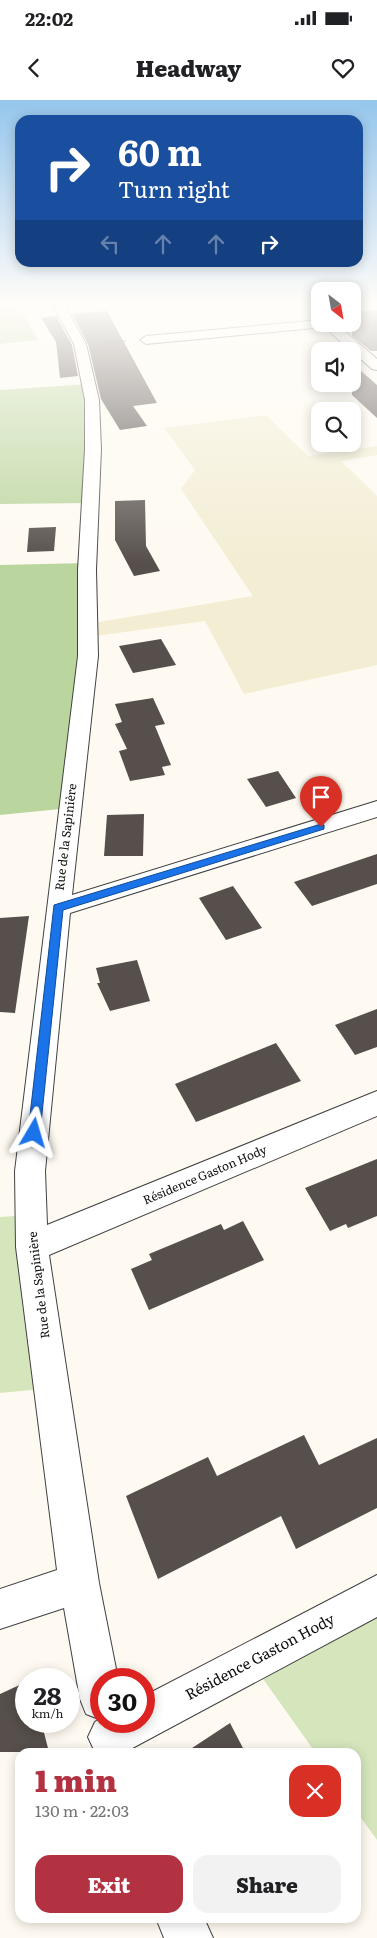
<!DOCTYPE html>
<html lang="en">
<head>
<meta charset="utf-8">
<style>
	:root { --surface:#fff; --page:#f2f2f2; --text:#202124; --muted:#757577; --accent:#b23242 }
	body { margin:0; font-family:Literata,serif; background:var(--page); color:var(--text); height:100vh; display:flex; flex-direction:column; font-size:19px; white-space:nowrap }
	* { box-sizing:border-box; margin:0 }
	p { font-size:16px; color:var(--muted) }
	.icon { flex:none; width:28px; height:28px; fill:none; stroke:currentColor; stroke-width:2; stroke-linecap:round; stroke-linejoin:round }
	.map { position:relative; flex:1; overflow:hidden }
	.drawer { position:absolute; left:15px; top:1648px; width:346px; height:175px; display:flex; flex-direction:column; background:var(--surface); border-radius:15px; box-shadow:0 2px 12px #0003 }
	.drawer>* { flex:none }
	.guide { position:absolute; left:15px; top:15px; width:348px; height:152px; border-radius:15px; box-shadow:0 2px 12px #0003; background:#1a4fa0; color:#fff; overflow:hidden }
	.needle { width:32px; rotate:149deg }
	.tools { position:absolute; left:311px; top:182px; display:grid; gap:10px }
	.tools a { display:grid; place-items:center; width:50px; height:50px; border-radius:10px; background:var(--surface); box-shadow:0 2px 12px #0003; font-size:25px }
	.speed { position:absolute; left:15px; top:1568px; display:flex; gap:10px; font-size:25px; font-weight:700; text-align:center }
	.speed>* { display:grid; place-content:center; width:65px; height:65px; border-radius:50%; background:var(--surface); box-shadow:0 2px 12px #0003; line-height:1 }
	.speed small { font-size:12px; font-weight:400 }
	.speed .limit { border:8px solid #d22; background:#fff; color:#111 }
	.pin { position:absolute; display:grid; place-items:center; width:42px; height:42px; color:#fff; margin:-51px -21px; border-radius:50% 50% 50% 0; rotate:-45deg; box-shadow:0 0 5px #0007 }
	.pin .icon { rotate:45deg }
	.me { position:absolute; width:55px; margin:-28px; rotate:7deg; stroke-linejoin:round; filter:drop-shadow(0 0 4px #0008) }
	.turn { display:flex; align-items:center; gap:18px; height:105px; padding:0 20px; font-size:22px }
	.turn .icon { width:65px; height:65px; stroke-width:2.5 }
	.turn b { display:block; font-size:35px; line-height:42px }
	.lanes { display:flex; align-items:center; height:48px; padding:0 20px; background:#0003; justify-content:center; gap:25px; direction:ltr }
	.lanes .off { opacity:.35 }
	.round { display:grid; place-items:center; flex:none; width:52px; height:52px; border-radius:15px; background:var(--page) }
	.headline { display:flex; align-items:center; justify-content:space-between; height:85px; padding:0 20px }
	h1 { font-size:30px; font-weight:800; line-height:38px; color:var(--accent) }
	.cta { display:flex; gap:10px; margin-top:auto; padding:10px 20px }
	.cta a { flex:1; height:58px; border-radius:15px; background:var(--accent); color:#fff; font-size:20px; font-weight:800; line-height:58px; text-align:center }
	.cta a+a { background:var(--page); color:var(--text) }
	.status { display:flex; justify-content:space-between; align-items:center; height:35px; padding:0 25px; background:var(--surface); direction:ltr }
	.status svg { height:14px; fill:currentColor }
	header { display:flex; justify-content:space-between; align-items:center; height:65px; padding:0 20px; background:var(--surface); font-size:22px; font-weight:800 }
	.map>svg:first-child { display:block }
</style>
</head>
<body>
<div class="status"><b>22:02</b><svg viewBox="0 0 49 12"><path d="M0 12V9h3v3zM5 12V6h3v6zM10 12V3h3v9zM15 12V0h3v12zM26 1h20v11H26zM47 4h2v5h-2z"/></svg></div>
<header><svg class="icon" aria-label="back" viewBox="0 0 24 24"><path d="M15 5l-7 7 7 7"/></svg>Headway<svg class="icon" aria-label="heart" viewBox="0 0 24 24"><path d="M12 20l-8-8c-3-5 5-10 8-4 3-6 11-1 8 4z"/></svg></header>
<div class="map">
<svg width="377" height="1838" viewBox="0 0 377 1838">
	<rect width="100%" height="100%" fill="#fefaf1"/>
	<path fill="#f2edd3" d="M266,315L308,356L377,346V355L341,361L377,396V565L244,594L205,521L88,537V524L253,496L181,389L195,370L164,328Z"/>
	<g fill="#d5e6bd">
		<path d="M31,1115L52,1288L0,1293V1117Z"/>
		<path d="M377,1495V1740L356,1711V1652H315L251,1562Z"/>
	</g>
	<g fill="#bbd59e">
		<path d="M0,206H19L38,240L0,244Z"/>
		<path d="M89,284L90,403L0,404V290Z"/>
		<path d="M87,463L70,708L0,715V465Z"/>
	</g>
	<g fill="#564f4c">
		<path d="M377,210V251H371L352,236V212Z"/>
		<path d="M107,211L157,303L133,306L147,326L120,330L101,299L88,244L72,214Z"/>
		<path d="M56,216L72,245L78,276L60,278L56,242L41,218Z"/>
		<path d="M352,263L377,285V318L352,295Z"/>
		<path d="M145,400L146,446L160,471L134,476L115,440V401Z"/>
		<path d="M56,427L54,451L27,452L29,428Z"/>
		<path d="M161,539L176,565L133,573L119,546Z"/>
		<path d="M153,598L165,624L155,626L171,665L162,667L165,675L130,681L119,651L127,649L115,624L122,622L115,604Z"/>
		<path d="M278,671L296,698L266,707L247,679Z"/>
		<path d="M144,714L143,756H104L107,715Z"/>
		<path d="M377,754V784L312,806L294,782Z"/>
		<path d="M233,786L262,828L226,840L199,798Z"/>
		<path d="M29,816L15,913L0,912V818Z"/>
		<path d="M137,860L150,901L110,911L97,883H100L96,868Z"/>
		<path d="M377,909V947L355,955L335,925Z"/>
		<path d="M276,943L301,981L196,1022L175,984Z"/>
		<path d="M377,1059V1116L348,1128L346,1124L330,1131L305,1088Z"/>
		<path d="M243,1121L264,1160L149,1210L131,1169L152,1160L149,1154L221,1124L224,1130Z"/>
		<path d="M304,1335L319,1365L377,1338V1408L296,1449L281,1416L158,1479L126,1396L208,1357L217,1376Z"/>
		<path d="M26,1582V1621H41L49,1652H0V1594Z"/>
		<path d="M230,1623L245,1652H186Z"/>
	</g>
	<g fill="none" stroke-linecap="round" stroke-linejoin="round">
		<g stroke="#414141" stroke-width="2">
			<g id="minor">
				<path d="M53,206H65L86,244L99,300L101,349L96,470L98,556L72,795L377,701V717L70,813L45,1071L47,1125L377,991V1016L49,1155L99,1483L118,1579H101V1621H144V1596L377,1475V1517L125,1652H95L88,1637L95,1622L99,1619L86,1614L80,1599L64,1508L0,1529V1489L57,1470L16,1147L15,1071L78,556V470L85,349V300L74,244Z"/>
				<path d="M320,220V224H336L377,259V270L372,269L324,227L146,244L140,240L146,236Z"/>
				<path d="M156,1818H204L213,1838H164Z"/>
			</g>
		</g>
		<path stroke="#303030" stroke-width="1" stroke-dasharray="2.5 1" stroke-linecap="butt" d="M103,243L126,241"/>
		<use href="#minor" fill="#fff" fill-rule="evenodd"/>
	</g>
	<linearGradient id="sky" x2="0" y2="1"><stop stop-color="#95c6ec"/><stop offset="0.44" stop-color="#fffdf9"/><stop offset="1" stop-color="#fffdf9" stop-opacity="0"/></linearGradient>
	<rect width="377" height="463" fill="url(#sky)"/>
	<path fill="#1a73e8" stroke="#114b97" d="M321,724L324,725V729L63,810L40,1033L39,1037H30L28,1033L54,805Z"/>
	<g text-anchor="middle" stroke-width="5" stroke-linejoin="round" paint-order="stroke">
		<g font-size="12" fill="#0e0e0e" stroke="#fff">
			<text transform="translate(66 737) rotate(-83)" y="4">Rue de la Sapinière</text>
			<text transform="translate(205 1075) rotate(-23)" y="4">Résidence Gaston Hody</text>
			<text transform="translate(39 1185) rotate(-97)" y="4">Rue de la Sapinière</text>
		</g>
		<g font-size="15" fill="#0e0e0e" stroke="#fff">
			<text transform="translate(260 1557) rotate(-28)" y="5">Résidence Gaston Hody</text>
		</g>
	</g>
</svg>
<div class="tools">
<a><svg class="needle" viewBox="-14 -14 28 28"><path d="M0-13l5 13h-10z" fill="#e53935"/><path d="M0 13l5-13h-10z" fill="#757577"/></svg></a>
<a><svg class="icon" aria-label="sound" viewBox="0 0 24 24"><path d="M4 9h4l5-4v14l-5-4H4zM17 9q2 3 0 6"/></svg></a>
<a><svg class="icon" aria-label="search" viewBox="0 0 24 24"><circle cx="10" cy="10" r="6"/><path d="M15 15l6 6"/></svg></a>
</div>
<div class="speed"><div>28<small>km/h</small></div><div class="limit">30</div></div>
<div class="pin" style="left:321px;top:727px;background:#d93025"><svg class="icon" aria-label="arrive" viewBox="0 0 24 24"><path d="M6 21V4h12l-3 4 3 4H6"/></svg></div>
<svg class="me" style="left:34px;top:1033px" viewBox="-20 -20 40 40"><path d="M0-17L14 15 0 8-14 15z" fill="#1a73e8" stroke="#fff" stroke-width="4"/></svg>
<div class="guide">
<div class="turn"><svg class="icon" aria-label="right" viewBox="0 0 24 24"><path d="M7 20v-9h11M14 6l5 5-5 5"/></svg><div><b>60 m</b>Turn right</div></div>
<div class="lanes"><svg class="icon off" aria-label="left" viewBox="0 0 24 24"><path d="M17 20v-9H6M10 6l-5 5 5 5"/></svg><svg class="icon off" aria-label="ahead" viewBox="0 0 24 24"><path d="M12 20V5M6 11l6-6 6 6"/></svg><svg class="icon off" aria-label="ahead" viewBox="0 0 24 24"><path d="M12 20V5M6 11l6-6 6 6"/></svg><svg class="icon" aria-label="right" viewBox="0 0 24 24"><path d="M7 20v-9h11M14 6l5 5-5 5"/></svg></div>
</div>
<section class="drawer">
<div class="headline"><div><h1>1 min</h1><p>130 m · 22:03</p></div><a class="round" style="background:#d93025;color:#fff"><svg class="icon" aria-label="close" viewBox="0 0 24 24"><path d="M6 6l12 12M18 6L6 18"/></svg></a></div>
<div class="cta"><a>Exit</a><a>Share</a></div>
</section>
</div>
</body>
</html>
